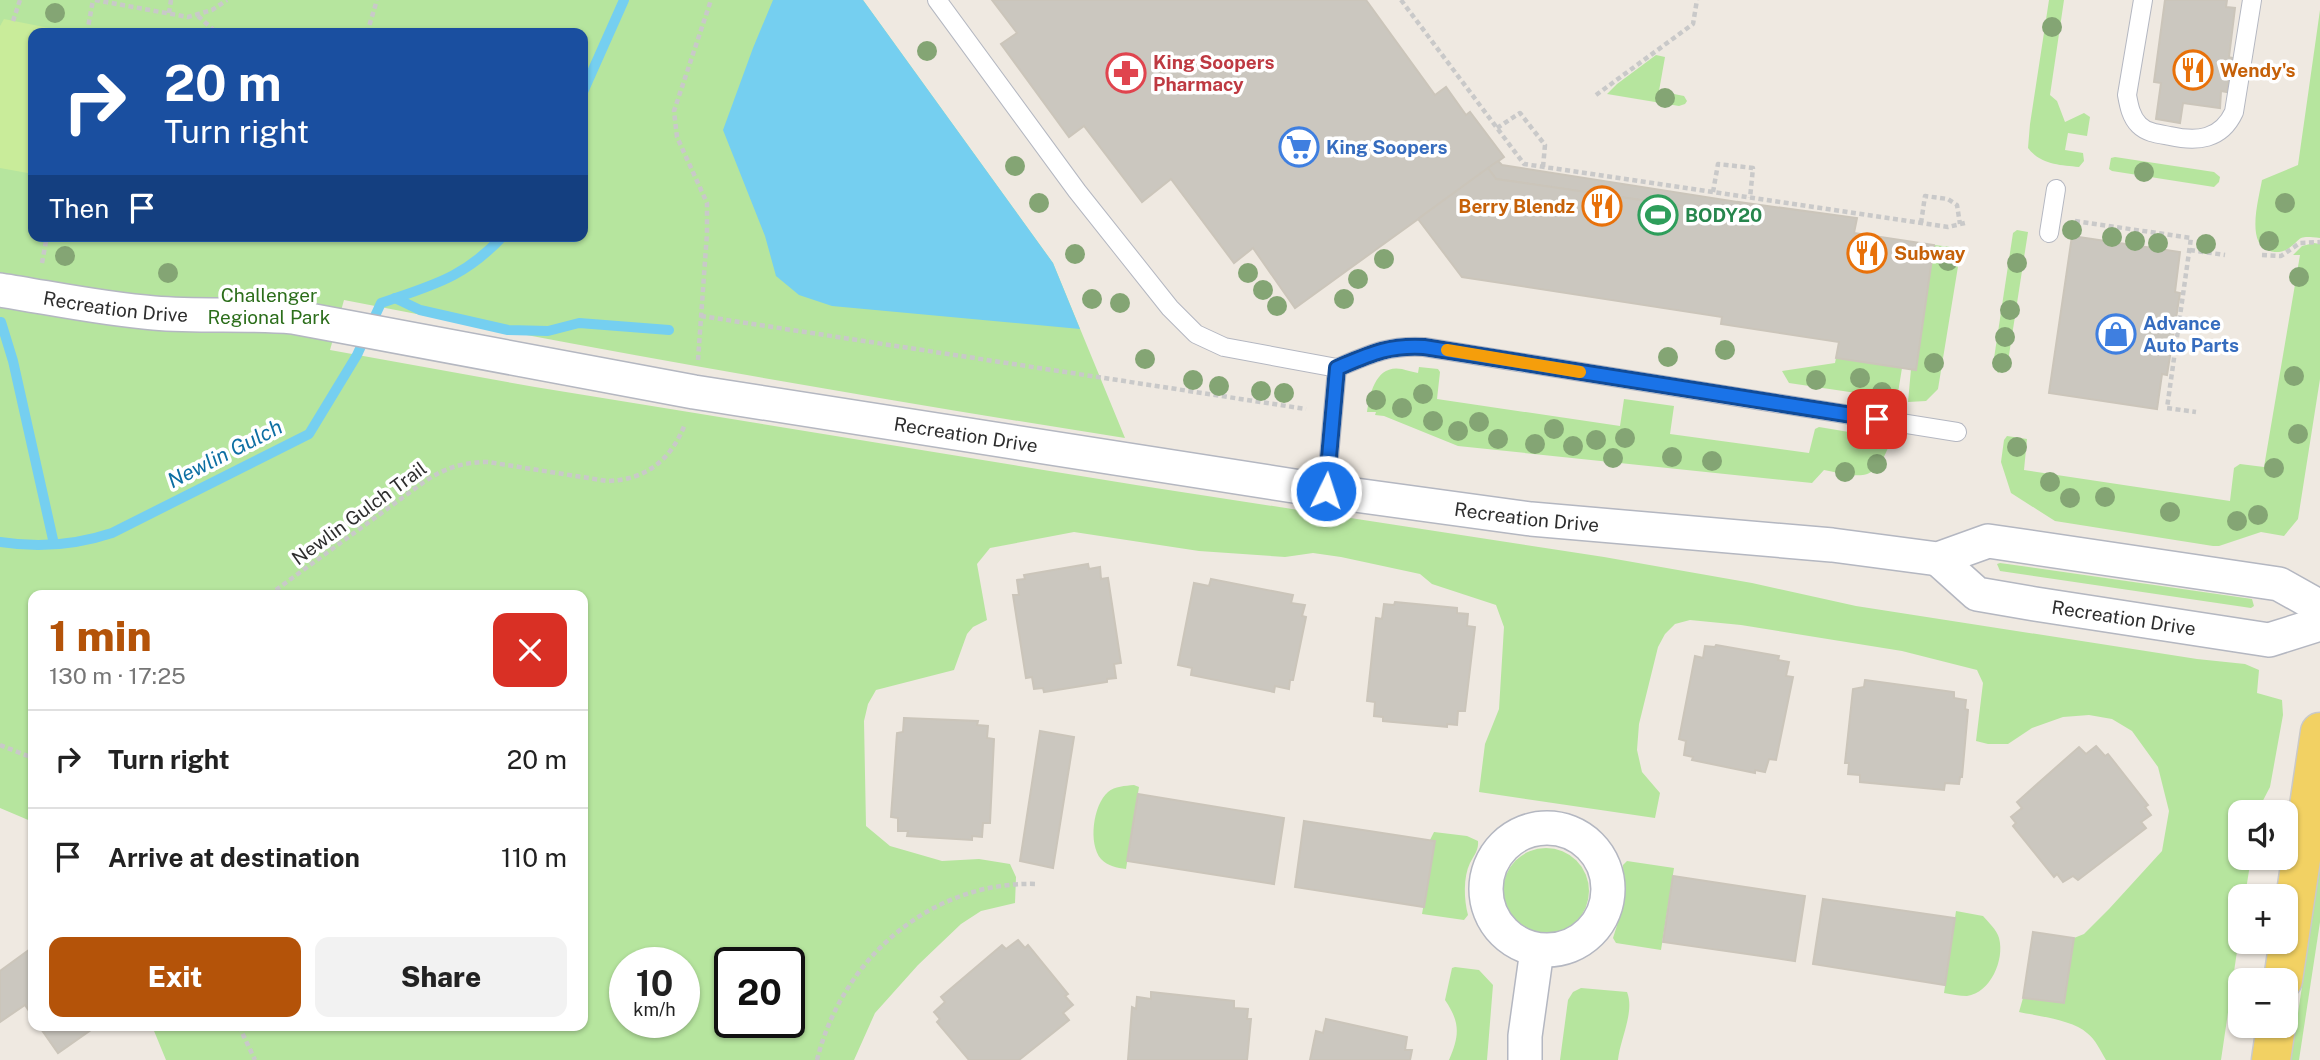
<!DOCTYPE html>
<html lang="en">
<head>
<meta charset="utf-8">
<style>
	:root { --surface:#fff; --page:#f2f2f2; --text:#222; --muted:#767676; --line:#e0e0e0; --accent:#b45309 }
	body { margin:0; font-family:"Public Sans",sans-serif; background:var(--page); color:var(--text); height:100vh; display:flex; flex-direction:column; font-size:26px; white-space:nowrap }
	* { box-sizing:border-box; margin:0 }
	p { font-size:23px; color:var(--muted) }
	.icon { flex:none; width:38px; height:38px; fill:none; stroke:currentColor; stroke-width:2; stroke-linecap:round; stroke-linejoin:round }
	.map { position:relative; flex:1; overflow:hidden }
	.details { position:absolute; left:28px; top:590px; width:560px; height:441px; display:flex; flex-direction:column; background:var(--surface); border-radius:14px; box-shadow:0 2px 5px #0004 }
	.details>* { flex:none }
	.banner { position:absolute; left:28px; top:28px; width:560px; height:214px; border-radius:14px; box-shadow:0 2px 5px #0004; background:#1a4fa0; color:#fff; overflow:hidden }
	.buttons { position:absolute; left:2228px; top:800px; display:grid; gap:14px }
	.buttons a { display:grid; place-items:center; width:70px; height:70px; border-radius:14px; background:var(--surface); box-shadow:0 2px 5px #0004; font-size:35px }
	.speed { position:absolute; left:609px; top:947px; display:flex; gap:14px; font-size:35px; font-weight:700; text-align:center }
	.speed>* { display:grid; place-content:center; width:91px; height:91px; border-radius:50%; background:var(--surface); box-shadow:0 2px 5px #0004; line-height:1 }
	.speed small { font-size:18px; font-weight:400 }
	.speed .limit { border:4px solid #111; border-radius:10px; background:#fff; color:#111 }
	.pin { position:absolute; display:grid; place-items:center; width:60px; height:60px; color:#fff; margin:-30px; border-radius:14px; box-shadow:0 4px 10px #0006 }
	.me { position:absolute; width:77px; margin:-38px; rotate:4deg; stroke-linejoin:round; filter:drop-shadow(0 0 5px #0008) }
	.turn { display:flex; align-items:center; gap:24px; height:147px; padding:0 21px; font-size:32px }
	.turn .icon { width:91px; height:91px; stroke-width:2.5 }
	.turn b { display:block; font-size:49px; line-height:60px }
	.then { display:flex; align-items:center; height:66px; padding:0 21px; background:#0003; gap:14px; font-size:26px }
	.round { display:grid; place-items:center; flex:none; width:74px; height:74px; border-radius:14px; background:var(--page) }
	.overview { display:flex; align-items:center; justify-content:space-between; height:119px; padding:0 21px }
	h1 { font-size:42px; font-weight:800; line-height:52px; color:var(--accent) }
	.action { display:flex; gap:14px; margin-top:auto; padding:14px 21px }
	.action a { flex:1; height:80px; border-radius:14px; background:var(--accent); color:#fff; font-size:28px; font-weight:800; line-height:80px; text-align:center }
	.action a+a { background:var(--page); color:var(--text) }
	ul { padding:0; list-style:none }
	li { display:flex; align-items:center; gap:21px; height:98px; padding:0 21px; border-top:2px solid var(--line) }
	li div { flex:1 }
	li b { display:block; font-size:26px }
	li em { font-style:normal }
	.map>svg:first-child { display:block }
</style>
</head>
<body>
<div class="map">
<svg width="2320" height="1060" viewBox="0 0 2320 1060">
	<rect width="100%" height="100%" fill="#efe9e1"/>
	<g fill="#b6e59e" fill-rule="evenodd">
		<path d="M0,0H863L1053,263L1125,438C864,397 604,351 344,300L330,350L535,387L1136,485L1604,557L1752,583L1856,606L2197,659L2245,664L2259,670L2257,693L2282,700L2283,715L2270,787L2257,812H2240V858H2251L2245,896H2240V931L2221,1060H2106C2100,1050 2096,1040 2087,1033C2073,1020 2038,1016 2019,1012L2023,998L2064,1003L2074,938L2084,934L2109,909L2162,851L2169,811L2158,767L2132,731L2112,719L2089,715L2063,717L2032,728L2008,744H1988L1976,741L1983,683L1977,670L1902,651L1741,625L1690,620L1675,624L1665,634L1658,647L1639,724L1637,750L1642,772L1660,793L1655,818L1479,792L1485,744L1499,709L1504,627L1496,605L1432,584L1420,574L1341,557L1313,553L1285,557L1199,551L1074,532L990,548L977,564L987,620L973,627L967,634L954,670L876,690L868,704L864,721L866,826L890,846L942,861L979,859L1010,864L1016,877L1015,903L981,911L961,924L918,965L875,1013L854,1060H166L152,1026H583V595H33V822L0,808ZM33,33H583V236H33ZM625,962H684V1022H625ZM730,962H789V1022H730Z"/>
		<path d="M2049,0H2064L2050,95L2057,101L2065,122L2084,113L2090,117L2087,136L2068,133L2065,150L2083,153L2084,161L2079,167C2060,165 2041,165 2028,148L2030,124Z"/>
		<path d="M2320,10V238C2294,235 2304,239 2286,250C2282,252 2275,253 2270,251C2245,245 2259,198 2262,180L2298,165Z"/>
		<path d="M1656,55L1665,57L1659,91L1684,96L1687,101L1685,104L1679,106L1607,94L1617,84Z"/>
		<path d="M2115,157L2214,172L2220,177L2219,182L2214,187L2112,171L2109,169L2111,158Z"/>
		<path d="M2017,230L2028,232L2007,368L1998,373L1993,365L2013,233Z"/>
		<path d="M2314,243L2320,244V379L2298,519L2284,536L2261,532L2219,546H2213L2055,521L2011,493L2001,462L2004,440L2007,436L2027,439L2024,470L2230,501L2234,468L2240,464L2264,467L2300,255H2293L2302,246Z"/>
		<path d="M1934,245L1961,248L1938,389L1926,401L1908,402L1911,369H1916Z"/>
		<path d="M1836,358L1902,368L1897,399L1789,383L1782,371L1835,363Z"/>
		<path d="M1419,367L1438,369L1440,372L1437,399L1620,426L1624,399L1674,406L1670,434L1809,453L1815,429L1819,427L1891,439C1877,483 1863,478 1824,470L1812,483L1458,446L1384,416L1375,415L1376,412H1367C1370,393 1376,364 1402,369C1406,370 1412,372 1418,373Z"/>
		<path d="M2000,563L2252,599L2254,606L2251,608L2000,571L1997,564Z"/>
		<path d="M1134,785L1139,787L1126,869C1117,868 1108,866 1101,859C1088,844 1093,805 1108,792C1115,786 1125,786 1134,785Z"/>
		<path d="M1434,832L1467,836L1478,841C1479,850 1474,855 1470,863C1463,877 1464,900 1468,915L1464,920L1422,914L1435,841L1430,840Z"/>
		<circle cx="1546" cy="891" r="43"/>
		<path d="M1627,861L1674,868L1661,950L1616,943L1613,938L1624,903L1623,865Z"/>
		<path d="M2320,866V922L2299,1060H2291Z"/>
		<path d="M1956,911L1983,916C1988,922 1997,930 1999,938C2005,960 1990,993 1967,996C1960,996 1951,994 1944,993Z"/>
		<path d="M1455,967L1479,970L1493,985L1487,1060H1449C1460,1035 1460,1022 1445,1000L1452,968Z"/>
		<path d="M1581,988L1627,992C1635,1012 1620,1039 1618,1060H1560L1568,1000L1573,992Z"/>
	</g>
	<path fill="#c9ec9a" d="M4,19L74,33H33V174L0,168V26Z"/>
	<path fill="#75cff0" d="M773,0H863L1053,263L1080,329L832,306L799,295L776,276L765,236L723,130L753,48Z"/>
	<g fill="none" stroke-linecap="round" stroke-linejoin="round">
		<g stroke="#75cff0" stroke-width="10">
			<path d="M583,92L624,0"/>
			<path d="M395,298L420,310L508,330L548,331L579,323L669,330"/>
			<path d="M1,322L13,361L54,544"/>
			<path d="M0,542C38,548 76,545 112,533L309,434L357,355L381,303C433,285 464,278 503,236"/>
		</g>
	</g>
	<g fill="#cbc7bf" stroke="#cbc5ba" stroke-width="2">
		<path d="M992,0H1366L1435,95L1446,87L1466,115L1470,112L1504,157L1295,308L1253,248L1234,263L1171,179L1142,202L1084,126L1069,137L1001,44L1017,33Z"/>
		<path d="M2165,0H2227L2226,7L2235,8L2229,57L2232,58L2227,92L2221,91L2220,108L2183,103L2180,123L2156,119L2161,83L2154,82Z"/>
		<path d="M1498,161L1502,165L1738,202L1737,214L1496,179L1488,168Z"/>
		<path d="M1488,168L1496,179L1737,214L1738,202L1857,218L1854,233L1934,245L1916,370L1836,358L1839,342L1721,324L1722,317L1462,277L1418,219Z"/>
		<path d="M2072,236L2180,252L2175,292L2180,293L2167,375L2162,374L2157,409L2049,393Z"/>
		<path d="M1088,564L1089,569L1100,567L1101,579L1108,578L1121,663L1114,664L1116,678L1107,679V682L1044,692L1043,688L1034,689L1032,677L1026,678L1017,621L1013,595H1019L1017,580L1025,579L1024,575Z"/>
		<path d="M1211,579L1293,595L1291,603L1305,605L1302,616L1306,617L1293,680H1290L1289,689L1275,686L1274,692L1191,675L1192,668L1178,665L1194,583L1209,586Z"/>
		<path d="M1395,602L1457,608V613L1468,614L1467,626L1475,627L1465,711H1458L1457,725L1447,724V727L1383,721V717L1374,716L1375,702L1367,701L1376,618L1382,619L1384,604L1394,605Z"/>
		<path d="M1716,645L1779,656L1778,660L1789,662L1786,676L1793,677L1776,760L1769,759L1765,772L1755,770V773L1692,760L1693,757L1684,755L1686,741L1679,739L1695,656L1703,658L1705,646L1715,647Z"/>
		<path d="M1865,680L1954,692V698L1966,700L1965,709L1968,710L1962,777H1960L1959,784L1945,783L1944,790L1860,782V775L1848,774L1849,763H1845L1853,689L1864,687Z"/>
		<path d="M904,718L978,721L977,725L988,726L987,738L994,739L990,823H983L982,837L972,836V840L907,836L908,831H898V818L891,817L897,733L903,732Z"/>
		<path d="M1040,731L1074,737L1053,868L1020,861Z"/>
		<path d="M2096,746L2105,756L2108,754L2148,805L2145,807L2151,815L2141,822L2146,828L2078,880L2073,876L2063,882L2057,874L2054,877L2013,826L2016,823L2011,817L2022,808L2017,802L2079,747L2086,754Z"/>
		<path d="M1138,794L1284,818L1274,884L1127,861Z"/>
		<path d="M1304,821L1435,841L1424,907L1295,887Z"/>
		<path d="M1673,876L1805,896L1795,961L1663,942Z"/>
		<path d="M1823,899L1955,918L1945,985L1813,964Z"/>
		<path d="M2033,932L2074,938L2064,1003L2023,998Z"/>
		<path d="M1018,940L1025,948L1028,945L1068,994L1065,996L1073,1005L1063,1013L1069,1020L1019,1060H969L937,1022L940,1019L934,1012L945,1002L941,997L1002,945L1006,949Z"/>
		<path d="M33,947V1017L25,1005L0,1022V971Z"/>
		<path d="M1151,992L1234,1001V1008L1248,1009L1247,1019H1251L1247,1060H1128L1132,1007L1136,1009L1137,997L1151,999Z"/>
		<path d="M1326,1019L1407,1037L1405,1050H1412L1410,1060H1310L1316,1031L1323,1033Z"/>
		<path d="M39,1026H94L95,1027L58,1053Z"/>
	</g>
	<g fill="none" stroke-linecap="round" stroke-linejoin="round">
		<g stroke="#b4b7c1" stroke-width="20">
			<g id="lane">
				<path d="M937,0L1077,191L1170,308L1196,334L1224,347L1337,368L1326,491"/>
				<path d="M2143,0L2127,95C2129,106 2131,117 2139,125C2147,133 2159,134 2170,136C2197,142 2221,140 2234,112L2252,0"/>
				<path d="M2049,233L2056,189"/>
				<path d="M1337,368C1370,354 1388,345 1424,347L1957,432"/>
			</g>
		</g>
		<g stroke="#b4b7c1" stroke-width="36">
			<g id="street">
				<path id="s1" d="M0,290C51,298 102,309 154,313C200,317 246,313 293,317L694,392L1326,491L1531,519L1832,545L1938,559L1988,541L2279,584L2320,607"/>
				<path id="s2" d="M1938,559L1977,594L2035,604L2269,640L2320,624"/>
				<circle cx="1547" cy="889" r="61"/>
				<path d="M1525,1060V1036L1537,950"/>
			</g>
		</g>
		<g stroke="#c9c9c9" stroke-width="41">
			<g id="primary">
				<path d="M2283,980L2320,732"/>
				<path d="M2271,1060L2276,1026"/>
			</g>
		</g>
		<g stroke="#c9c9c9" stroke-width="4.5" stroke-dasharray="5 3.5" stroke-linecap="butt">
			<path d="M95,0L188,17L212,10L227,0"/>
			<path d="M1401,0L1524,164L1948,227L1965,223"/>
			<path d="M169,13L171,0"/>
			<path d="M198,16L217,33"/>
			<path d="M13,21L20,0"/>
			<path d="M87,33L93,0"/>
			<path d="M367,33L377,0"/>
			<path d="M1596,95L1693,24L1697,0"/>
			<path d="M1497,128L1520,113L1545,145L1543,167"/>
			<path d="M1713,192L1718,164L1753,168L1750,198"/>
			<path d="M2075,221L2191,238L2167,408L2196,412"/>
			<path d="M1921,223L1925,196L1948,199L1957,205L1960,224"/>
			<path d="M2190,250L2225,255"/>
			<path d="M2262,255L2281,256L2300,243L2320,242"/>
			<path d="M42,263L47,236"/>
			<path d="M701,316L1306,409"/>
			<path d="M698,360L707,233V203L677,137L674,111L711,0"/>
			<path d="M269,595L424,482C444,468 464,462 488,462L607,481C646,480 671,460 685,424"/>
			<path d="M0,745L33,758"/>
			<path d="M239,1026L255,1060"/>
			<path d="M817,1060C842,959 931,880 1038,884"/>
		</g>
		<use href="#lane" stroke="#fff" stroke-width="18"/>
		<use href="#street" stroke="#fff" stroke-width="33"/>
		<use href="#primary" stroke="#f2d163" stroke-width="38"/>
	</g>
	<g fill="#84a574">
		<circle cx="55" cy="13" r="10"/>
		<circle cx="2052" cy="27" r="10"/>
		<circle cx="927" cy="51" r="10"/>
		<circle cx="1665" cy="98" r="10"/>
		<circle cx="1015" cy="166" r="10"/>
		<circle cx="2144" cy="172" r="10"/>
		<circle cx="1039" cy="203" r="10"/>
		<circle cx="2285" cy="203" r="10"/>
		<circle cx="2072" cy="230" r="10"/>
		<circle cx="2112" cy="237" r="10"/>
		<circle cx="2135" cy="241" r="10"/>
		<circle cx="2269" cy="241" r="10"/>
		<circle cx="2158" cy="243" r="10"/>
		<circle cx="2206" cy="244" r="10"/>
		<circle cx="1075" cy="254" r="10"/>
		<circle cx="65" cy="256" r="10"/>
		<circle cx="1384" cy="259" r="10"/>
		<circle cx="1948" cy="261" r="10"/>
		<circle cx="2017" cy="263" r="10"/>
		<circle cx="168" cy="273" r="10"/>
		<circle cx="1248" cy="273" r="10"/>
		<circle cx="2299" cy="277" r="10"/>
		<circle cx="1358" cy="279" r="10"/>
		<circle cx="1263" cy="290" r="10"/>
		<circle cx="1092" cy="299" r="10"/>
		<circle cx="1344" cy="299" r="10"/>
		<circle cx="1120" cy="303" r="10"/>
		<circle cx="1277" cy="306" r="10"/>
		<circle cx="2010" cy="310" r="10"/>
		<circle cx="2005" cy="337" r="10"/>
		<circle cx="1725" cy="350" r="10"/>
		<circle cx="1668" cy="357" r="10"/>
		<circle cx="1145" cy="359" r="10"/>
		<circle cx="1934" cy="363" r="10"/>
		<circle cx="2002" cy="363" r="10"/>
		<circle cx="2294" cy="376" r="10"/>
		<circle cx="1860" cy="378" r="10"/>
		<circle cx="1193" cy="380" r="10"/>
		<circle cx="1816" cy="380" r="10"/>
		<circle cx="1219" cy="386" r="10"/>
		<circle cx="1261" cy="391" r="10"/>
		<circle cx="1882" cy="392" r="10"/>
		<circle cx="1284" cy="393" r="10"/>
		<circle cx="1423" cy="394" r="10"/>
		<circle cx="1376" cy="400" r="10"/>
		<circle cx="1402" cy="408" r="10"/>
		<circle cx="1433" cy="421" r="10"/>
		<circle cx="1479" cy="422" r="10"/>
		<circle cx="1554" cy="429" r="10"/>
		<circle cx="1458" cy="431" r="10"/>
		<circle cx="2298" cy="434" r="10"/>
		<circle cx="1625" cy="438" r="10"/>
		<circle cx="1498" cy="439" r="10"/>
		<circle cx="1596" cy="440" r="10"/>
		<circle cx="1535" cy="444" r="10"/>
		<circle cx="1573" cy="446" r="10"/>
		<circle cx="2017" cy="447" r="10"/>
		<circle cx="1672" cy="457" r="10"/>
		<circle cx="1613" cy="458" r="10"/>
		<circle cx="1712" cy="461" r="10"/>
		<circle cx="1877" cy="464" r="10"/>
		<circle cx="2274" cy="468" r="10"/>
		<circle cx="1845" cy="472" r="10"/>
		<circle cx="2050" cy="482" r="10"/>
		<circle cx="2105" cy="497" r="10"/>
		<circle cx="2070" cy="498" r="10"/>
		<circle cx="2170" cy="512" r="10"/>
		<circle cx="2258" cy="515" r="10"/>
		<circle cx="2237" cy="521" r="10"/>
	</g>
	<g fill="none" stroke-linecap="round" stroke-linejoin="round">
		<g stroke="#114b97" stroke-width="18">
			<path id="route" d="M1326,491L1337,368C1370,354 1388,345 1424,347L1877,419"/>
		</g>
		<use href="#route" stroke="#1a73e8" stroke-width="12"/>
		<path stroke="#f59e0b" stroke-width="12" d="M1447,350L1580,372"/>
	</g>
	<defs>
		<g id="restaurant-ring" transform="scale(2.0125)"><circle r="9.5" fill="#fff" stroke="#e8710a" stroke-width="1.5"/><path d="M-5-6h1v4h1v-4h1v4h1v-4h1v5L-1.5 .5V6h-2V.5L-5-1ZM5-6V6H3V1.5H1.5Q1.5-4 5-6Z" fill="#e8710a"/></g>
		<g id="pharmacy-ring" transform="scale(2.0125)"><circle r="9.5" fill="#fff" stroke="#e0444e" stroke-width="1.5"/><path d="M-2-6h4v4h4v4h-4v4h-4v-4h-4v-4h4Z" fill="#e0444e"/></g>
		<g id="supermarket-ring" transform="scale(2.0125)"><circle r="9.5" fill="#fff" stroke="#3f7fe0" stroke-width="1.5"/><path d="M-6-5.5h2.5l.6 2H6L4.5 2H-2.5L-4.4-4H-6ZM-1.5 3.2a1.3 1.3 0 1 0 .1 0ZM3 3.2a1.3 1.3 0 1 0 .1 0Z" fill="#3f7fe0"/></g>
		<g id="stadium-ring" transform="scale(2.0125)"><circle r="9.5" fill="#fff" stroke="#2e9e5b" stroke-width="1.5"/><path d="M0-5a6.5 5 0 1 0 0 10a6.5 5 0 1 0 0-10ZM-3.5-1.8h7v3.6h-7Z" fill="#2e9e5b"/></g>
		<g id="shop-ring" transform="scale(2.0125)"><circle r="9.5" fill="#fff" stroke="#3f7fe0" stroke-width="1.5"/><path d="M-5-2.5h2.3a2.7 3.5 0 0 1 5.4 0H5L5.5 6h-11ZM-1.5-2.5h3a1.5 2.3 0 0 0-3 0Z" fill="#3f7fe0"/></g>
	</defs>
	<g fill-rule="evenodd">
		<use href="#restaurant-ring" x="2193" y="70"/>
		<use href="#pharmacy-ring" x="1126" y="73"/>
		<use href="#supermarket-ring" x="1299" y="147"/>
		<use href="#restaurant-ring" x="1602" y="206"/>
		<use href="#stadium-ring" x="1658" y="215"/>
		<use href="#restaurant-ring" x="1867" y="253"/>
		<use href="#shop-ring" x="2116" y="334"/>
	</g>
	<g text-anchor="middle" stroke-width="7" stroke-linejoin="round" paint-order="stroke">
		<g font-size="19" font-weight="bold" fill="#be3a42" stroke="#fff" text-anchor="start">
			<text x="1153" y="69">King Soopers<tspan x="1153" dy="22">Pharmacy</tspan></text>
		</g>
		<g font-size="19" font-weight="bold" fill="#c56008" stroke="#fff" text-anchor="start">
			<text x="2220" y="77">Wendy's</text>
			<text x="1575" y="213" text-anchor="end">Berry Blendz</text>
			<text x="1894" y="260">Subway</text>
		</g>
		<g font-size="19" font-weight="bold" fill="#366cbe" stroke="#fff" text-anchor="start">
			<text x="1326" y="154">King Soopers</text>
			<text x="2143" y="330">Advance<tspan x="2143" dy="22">Auto Parts</tspan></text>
		</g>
		<g font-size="19" font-weight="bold" fill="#27864d" stroke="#fff" text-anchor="start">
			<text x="1685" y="222">BODY20</text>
		</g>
		<g font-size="19" fill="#2c6e1b" stroke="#fff">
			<text x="269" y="302">Challenger<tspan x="269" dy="22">Regional Park</tspan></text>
		</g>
		<g font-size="19" fill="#2e2e2e" stroke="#fff">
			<text dy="7" stroke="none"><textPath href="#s1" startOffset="117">Recreation Drive</textPath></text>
			<text dy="7" stroke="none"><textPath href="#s1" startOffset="978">Recreation Drive</textPath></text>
			<text transform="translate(359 513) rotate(-36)" y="7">Newlin Gulch Trail</text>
			<text dy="7" stroke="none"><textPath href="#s1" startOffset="1545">Recreation Drive</textPath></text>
			<text dy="7" stroke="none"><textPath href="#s2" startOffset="201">Recreation Drive</textPath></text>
		</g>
		<g font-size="21" font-style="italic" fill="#0d6fa3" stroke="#fff">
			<text transform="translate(225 454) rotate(-27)" y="7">Newlin Gulch</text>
		</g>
	</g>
</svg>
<div class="buttons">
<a><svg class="icon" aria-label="sound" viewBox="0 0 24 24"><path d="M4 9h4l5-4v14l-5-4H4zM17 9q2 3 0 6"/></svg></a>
<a>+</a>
<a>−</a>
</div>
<div class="speed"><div>10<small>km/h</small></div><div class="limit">20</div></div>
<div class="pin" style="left:1877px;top:419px;background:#d93025"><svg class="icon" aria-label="arrive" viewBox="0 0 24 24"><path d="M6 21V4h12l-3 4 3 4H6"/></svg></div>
<svg class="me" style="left:1326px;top:491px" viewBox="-20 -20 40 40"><circle r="17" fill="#1a73e8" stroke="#fff" stroke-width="3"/><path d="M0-11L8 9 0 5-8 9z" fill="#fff"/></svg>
<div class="banner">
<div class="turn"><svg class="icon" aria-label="right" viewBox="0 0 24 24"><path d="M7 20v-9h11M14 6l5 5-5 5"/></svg><div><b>20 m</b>Turn right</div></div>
<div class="then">Then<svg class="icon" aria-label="arrive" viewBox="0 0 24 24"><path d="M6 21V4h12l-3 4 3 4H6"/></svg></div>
</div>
<section class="details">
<div class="overview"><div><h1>1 min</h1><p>130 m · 17:25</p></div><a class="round" style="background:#d93025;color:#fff"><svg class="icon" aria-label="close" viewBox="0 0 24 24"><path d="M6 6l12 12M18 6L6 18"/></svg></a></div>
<ul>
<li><svg class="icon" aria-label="right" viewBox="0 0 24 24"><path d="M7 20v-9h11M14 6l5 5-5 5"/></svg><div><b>Turn right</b></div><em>20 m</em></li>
<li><svg class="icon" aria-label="arrive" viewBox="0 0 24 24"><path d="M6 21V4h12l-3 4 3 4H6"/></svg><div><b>Arrive at destination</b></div><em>110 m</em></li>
</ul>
<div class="action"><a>Exit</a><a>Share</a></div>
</section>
</div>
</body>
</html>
